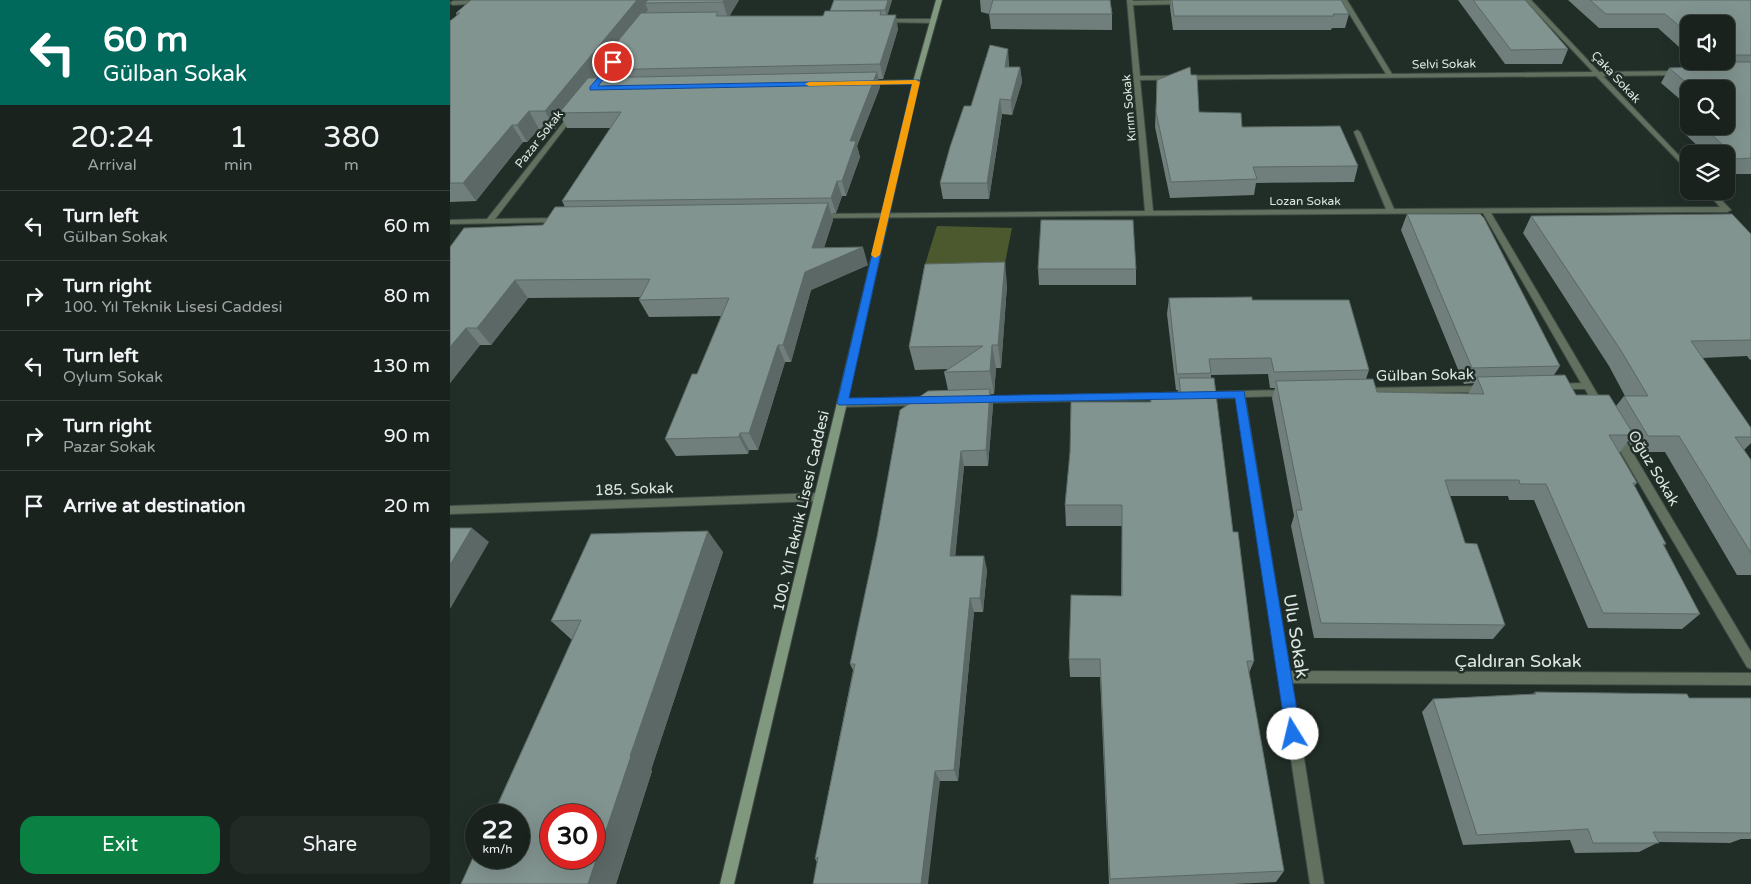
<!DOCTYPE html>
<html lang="en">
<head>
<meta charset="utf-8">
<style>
	:root { --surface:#19221d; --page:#222a26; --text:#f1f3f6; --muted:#9fa4a4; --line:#373f3b; --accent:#0b8043 }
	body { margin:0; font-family:"Varela Round",sans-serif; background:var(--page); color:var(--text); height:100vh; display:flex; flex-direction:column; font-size:19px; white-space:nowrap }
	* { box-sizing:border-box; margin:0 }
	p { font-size:16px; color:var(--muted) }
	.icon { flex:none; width:28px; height:28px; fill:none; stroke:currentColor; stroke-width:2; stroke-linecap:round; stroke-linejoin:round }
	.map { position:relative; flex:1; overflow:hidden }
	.sheet { display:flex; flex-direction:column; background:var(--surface); width:450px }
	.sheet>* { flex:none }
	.top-card { background:#00695c; color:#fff; overflow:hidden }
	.controls { position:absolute; left:1230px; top:15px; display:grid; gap:10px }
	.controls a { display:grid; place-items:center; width:55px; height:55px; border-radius:10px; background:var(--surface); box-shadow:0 5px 20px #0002,0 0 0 1px var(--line); font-size:25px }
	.speed { position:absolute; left:15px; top:804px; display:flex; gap:10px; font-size:25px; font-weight:700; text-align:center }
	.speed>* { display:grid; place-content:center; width:65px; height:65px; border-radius:50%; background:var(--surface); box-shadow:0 5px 20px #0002,0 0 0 1px var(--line); line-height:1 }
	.speed small { font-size:12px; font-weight:400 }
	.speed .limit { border:8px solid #d22; background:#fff; color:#111 }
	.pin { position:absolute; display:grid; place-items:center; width:42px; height:42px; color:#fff; margin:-21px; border:2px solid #fff; border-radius:50%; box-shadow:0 1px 5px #0007 }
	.me { position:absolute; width:55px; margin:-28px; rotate:351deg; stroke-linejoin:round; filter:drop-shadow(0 0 4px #0008) }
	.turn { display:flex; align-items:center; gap:18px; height:105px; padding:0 20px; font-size:22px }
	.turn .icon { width:65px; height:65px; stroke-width:2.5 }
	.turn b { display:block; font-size:35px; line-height:42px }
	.eta { display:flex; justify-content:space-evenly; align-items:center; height:85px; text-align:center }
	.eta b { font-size:30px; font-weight:600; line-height:35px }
	.button { display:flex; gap:10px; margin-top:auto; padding:10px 20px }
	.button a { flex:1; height:58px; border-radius:15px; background:var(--accent); color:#fff; font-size:20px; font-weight:600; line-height:58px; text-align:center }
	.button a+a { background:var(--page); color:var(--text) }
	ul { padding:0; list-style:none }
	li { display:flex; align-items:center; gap:15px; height:70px; padding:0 20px; border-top:1px solid var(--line) }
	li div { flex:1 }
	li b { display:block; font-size:19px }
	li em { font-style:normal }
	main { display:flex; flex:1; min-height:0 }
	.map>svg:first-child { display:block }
</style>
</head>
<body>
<main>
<section class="sheet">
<div class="top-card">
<div class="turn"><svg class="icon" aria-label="left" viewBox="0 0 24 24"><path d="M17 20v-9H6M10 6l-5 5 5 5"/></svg><div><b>60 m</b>Gülban Sokak</div></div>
</div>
<div class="eta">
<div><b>20:24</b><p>Arrival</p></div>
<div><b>1</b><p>min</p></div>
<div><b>380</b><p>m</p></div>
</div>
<ul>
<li><svg class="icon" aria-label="left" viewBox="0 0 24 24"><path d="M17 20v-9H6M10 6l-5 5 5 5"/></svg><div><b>Turn left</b><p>Gülban Sokak</p></div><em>60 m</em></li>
<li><svg class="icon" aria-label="right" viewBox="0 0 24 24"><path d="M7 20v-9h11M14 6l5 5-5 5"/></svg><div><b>Turn right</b><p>100. Yıl Teknik Lisesi Caddesi</p></div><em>80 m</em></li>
<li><svg class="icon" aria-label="left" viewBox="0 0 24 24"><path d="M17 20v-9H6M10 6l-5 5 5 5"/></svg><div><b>Turn left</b><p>Oylum Sokak</p></div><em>130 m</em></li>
<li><svg class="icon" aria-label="right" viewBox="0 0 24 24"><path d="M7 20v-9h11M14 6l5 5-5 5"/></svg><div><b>Turn right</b><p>Pazar Sokak</p></div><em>90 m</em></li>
<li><svg class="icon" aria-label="arrive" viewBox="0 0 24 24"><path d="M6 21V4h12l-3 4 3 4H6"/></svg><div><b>Arrive at destination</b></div><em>20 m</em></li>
</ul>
<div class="button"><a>Exit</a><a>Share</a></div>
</section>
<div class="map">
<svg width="1301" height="884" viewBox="0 0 1301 884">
	<rect width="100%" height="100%" fill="#212e27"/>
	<path fill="#4c592e" d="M487,226L562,228L553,273L473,271Z"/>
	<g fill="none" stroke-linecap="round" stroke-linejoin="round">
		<g stroke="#3f4c45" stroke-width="2">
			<g id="minor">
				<path d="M32,0L35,2L34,3L3,5L0,3L3,1Z"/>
				<path d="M677,0H683V1L734,0L737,2L734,4L683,5L690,76L936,74L891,0H897L942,74L1143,72L1075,0H1081L1149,72L1229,71L1232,73L1229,75L1153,76L1239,166V172L1146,76L690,80L703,211L936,209L904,132L907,130L910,132L944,209L1270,207L1256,191H1263L1281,210L1277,212L1041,213L1155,407L1150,411L1147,410L1135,389H1106L1104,387L1106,385L1109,384L1131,383L1033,213L366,218V214H369L695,211Z"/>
				<path d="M434,19H483L486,21L483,23L432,22L431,21Z"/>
				<path d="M416,81L466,80L469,82L466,84H414V82Z"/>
				<path d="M122,113L124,114V116L45,219L110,218H113V222L0,224V220L37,219L120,114Z"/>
				<path d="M1032,386L1037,389L1032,392L914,394L909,391L914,388Z"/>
				<path d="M837,390L842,393L837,396L795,397L840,671L1301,673V685L842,683L874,884H860L786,398L529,403L524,400L529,397Z"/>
				<path d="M475,397L480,401L475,405L392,407L387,403L392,399Z"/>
				<path d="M1167,432L1171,433L1301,652V669L1297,667L1163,439L1162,436Z"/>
				<path d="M370,493L374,494L375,497L374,500L370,501L0,514V506Z"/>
			</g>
		</g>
		<g stroke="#3f4c45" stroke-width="2">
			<path id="secondary" d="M486,0H492L469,82L397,403L284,884H270L387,403L463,82Z"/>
		</g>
		<use href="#minor" fill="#61705f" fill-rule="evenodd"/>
		<use href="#secondary" fill="#80987d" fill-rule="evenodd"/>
	</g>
	<g fill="#707f7c">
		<path d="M21,0H289L279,16H373L380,11L384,0H442L437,15L448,29L433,79H428L430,87L407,146L410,157L396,196H392L386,213L381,214L383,220L374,248L418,265L361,290L341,362H335L308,450H299L298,454L226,456L215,439L247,374L271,316L199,317L189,300L190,297L78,298L41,345H30L0,383V247L93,225L115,207L112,201L161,128H117L112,119L105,129H89L77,142H73L26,201L0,202V21L7,16L6,13Z"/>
		<path d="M530,0H660L662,14V30L541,29L539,14L531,12Z"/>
		<path d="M721,0H891L899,14L895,28H882L881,30H723L720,7Z"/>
		<path d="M1008,0H1075L1118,49L1112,64H1055Z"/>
		<path d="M1118,0H1301V174H1277L1276,154H1256L1232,131L1239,120V126H1276V89H1239V107L1211,83L1219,68L1250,67L1244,61H1276V24H1239V56L1208,28H1149Z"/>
		<path d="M559,63V67H570L572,82L562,115L552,114L539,199H493L490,183L521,106Z"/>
		<path d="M741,75L749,112L908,166L904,182L806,183L804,195L720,198L705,127L707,80Z"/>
		<path d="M957,214L1110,366L1104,375L1126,395L1166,406L1174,396H1175L1159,366L1073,233L1081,216L1301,234V359L1300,360L1297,356L1252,358L1301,428V443L1294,450L1301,460V575H1287L1215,452H1185L1178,441L1170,452H1169L1187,483L1184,486L1216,544L1214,545L1250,614L1232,629L1138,628L1084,500H1059L1058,496H1000L1015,543L1055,625L1043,639L864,638L841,526L844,516L822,398L825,388H820L818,374L761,375V378L783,532L804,661L799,673L834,871L826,882L783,884H659L650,677H620L619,659L671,596L672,526H616L615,505L700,402L701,397H727L728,390H726L717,314L719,298L802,300L919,370L916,379L927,392L1018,394L1024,383L1014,384L951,230Z"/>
		<path d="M588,269H686V285H589Z"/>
		<path d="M557,285L551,368H546L544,394H541L543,405L538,466H514L505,556L537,570L533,612H524L508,781H490L367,862L365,859L403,670L400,664L498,390L494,372L498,369L465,370L459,347Z"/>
		<path d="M273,552L201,770L202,771L166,884H11L122,640L101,621Z"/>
		<path d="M1085,692L1239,698H1301V839H1291L1280,843L1209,842L1189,852L1125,853L1120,840L1013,845L972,712L983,699L1083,694Z"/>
	</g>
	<g fill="#5b6865">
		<path d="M187,0H207L195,3L198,10L151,70H144L147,76L117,113H109L112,119L105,129L95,111Z"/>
		<path d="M274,0H289L278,19L273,2Z"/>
		<path d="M438,0H442L437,17L435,10Z"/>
		<path d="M446,15L448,29L433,79L430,64Z"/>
		<path d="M558,49L559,63L557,82L555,67Z"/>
		<path d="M570,67L572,82L562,115L561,100Z"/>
		<path d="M427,72L430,87L407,146L410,157L396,196L392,181L400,141Z"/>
		<path d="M550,99L552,114L539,199L537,183Z"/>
		<path d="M79,111L89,129L77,142L67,125Z"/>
		<path d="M62,125L73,142L26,201L13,183Z"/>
		<path d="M387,181L392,196L386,213L381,198Z"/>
		<path d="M378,203L383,220L368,265L362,248Z"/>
		<path d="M413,247L418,265L361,290L341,362L333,345L355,272Z"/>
		<path d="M555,262L557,285L551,368L548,345Z"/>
		<path d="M65,280L78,298L41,345L27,328Z"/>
		<path d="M16,328L30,345L0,383V347Z"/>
		<path d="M328,345L335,362L308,450L299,433Z"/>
		<path d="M542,345L546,368L544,394L540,371Z"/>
		<path d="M540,389L543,405L538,466L536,450Z"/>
		<path d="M290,433L299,450L298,454L289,437Z"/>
		<path d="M511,451L514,466L504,570L500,556Z"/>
		<path d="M22,528L39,542L0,609V565Z"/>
		<path d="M258,531L273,552L201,770L202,771L166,884H138L180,756Z"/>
		<path d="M534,556L537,570L533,612L530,598Z"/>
		<path d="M520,598L524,612L508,781L504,770Z"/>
		<path d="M485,771L490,781L478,884H471Z"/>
	</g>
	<g fill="#829490" stroke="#5b6865" fill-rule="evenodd">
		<path d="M21,0H187L95,111H79L67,125H62L13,183H0V21L10,13H6Z"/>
		<path d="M198,0H274L273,2L195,3Z"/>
		<path d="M384,0H438L435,10L380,11Z"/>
		<path d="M543,0H660L662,14H539Z"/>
		<path d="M722,0H891L899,14H883L884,16H724Z"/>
		<path d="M1023,0H1075L1118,49L1061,50Z"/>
		<path d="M1140,0H1301V55H1276V24H1239V34L1215,14H1156Z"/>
		<path d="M375,11H431L430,15H446L430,64L144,70L191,13L268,12L266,16H373Z"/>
		<path d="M540,45L558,49L555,67H570L561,100L550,99L537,183H490L500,147L514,106H521Z"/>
		<path d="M1270,62H1301V158L1287,159L1253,126H1276V89H1244L1219,68L1274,66Z"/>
		<path d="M740,67L741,75H747L749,112L791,113L792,127L890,126L908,166L803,167L807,179L721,182L706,112L707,80Z"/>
		<path d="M427,72L400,141H406L392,181H387L381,198L112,201L171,112L109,113L138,78Z"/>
		<path d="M378,203L362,248L413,247L355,272L333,345H328L299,433H290L289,437L215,439L242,374H247L279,298L189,300L200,279L65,280L27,328H16L0,347V247L14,228L93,225L105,207Z"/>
		<path d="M957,214H1030L1034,218L1110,366L1022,368Z"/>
		<path d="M1282,214L1301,234V340L1241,341L1301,428V437H1285L1301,460V553L1229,436H1198L1174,396H1198L1170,349L1081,216Z"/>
		<path d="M591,220H683L686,269H588Z"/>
		<path d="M555,262L548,345H542L540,371L494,372L533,346L459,347L475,264Z"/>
		<path d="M802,297V300H899L919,370L824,372L821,358L759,359L761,373L727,374L719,298Z"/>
		<path d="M1115,375L1126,395H1159L1184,435H1159L1187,483H1183L1216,544H1213L1250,614L1153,613L1096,484H1070L1069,480H995L1015,543L1027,544L1055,625L871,623L846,510H852L826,381L923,379L927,392L1034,394L1027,377Z"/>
		<path d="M729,378H764L783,532H788L804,661H797L834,871L660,879L650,659H619L621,595L672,596V505H615L620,452L621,402H701V397H731Z"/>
		<path d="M540,389L536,450L511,451L500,556H534L530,598H520L504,770L485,771L471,884H363L368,857L365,859L405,664H400L427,537L450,410L478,391Z"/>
		<path d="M0,528H22L0,565Z"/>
		<path d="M258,531L180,756H181L138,884H11L26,851V858H69V815H43L131,620L101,621L141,534ZM101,815H144V858H101Z"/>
		<path d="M1085,692L1237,694L1239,698H1301V833L1203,832L1209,843H1143L1138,829L1027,835L983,699L1086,694Z"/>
	</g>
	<path fill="#1a73e8" stroke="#114b97" d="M163,60L167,62L148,86L469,80L399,398L794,391L851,734L849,739L843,741L838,739L836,734L785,398L389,405L387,403L462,84L140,90V87Z"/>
	<path fill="#f59e0b" d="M466,80L470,82L430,255L425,258L421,255L462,84L359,86L355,84L359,82Z"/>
	<g text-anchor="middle" stroke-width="5" stroke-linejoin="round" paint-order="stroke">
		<g font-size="12" fill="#dee7e2" stroke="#212e27">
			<text transform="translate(994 64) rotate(-1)" y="4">Selvi Sokak</text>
			<text transform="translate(1166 77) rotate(47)" y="4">Çaka Sokak</text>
			<text transform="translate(679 108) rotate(-95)" y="4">Kırım Sokak</text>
			<text transform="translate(89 139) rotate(-52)" y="4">Pazar Sokak</text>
			<text x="855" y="205">Lozan Sokak</text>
		</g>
		<g font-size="15" fill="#dee7e2" stroke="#212e27">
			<text transform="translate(975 375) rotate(-1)" y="5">Gülban Sokak</text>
			<text transform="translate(1204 468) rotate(59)" y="5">Oğuz Sokak</text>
			<text transform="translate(184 489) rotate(-2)" y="5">185. Sokak</text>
			<text transform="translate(351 511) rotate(-77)" y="5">100. Yıl Teknik Lisesi Caddesi</text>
		</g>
		<g font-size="18" fill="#dee7e2" stroke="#212e27">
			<text transform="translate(846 636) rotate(81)" y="6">Ulu Sokak</text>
			<text x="1068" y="667">Çaldıran Sokak</text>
		</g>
	</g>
</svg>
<div class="controls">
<a><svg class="icon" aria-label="sound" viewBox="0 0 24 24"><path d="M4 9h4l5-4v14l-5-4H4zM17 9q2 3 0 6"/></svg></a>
<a><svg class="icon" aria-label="search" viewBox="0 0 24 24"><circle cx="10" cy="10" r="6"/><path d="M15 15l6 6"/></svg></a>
<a><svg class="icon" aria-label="layers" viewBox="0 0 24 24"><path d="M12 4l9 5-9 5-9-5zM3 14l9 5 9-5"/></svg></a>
</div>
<div class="speed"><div>22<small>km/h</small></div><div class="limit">30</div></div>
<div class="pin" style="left:163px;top:62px;background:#d93025"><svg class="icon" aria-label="arrive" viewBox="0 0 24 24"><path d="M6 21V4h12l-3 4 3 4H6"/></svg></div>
<svg class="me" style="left:843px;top:734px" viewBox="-20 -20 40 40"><circle r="19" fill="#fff"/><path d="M0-13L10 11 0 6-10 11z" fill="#1a73e8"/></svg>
</div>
</main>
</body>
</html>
